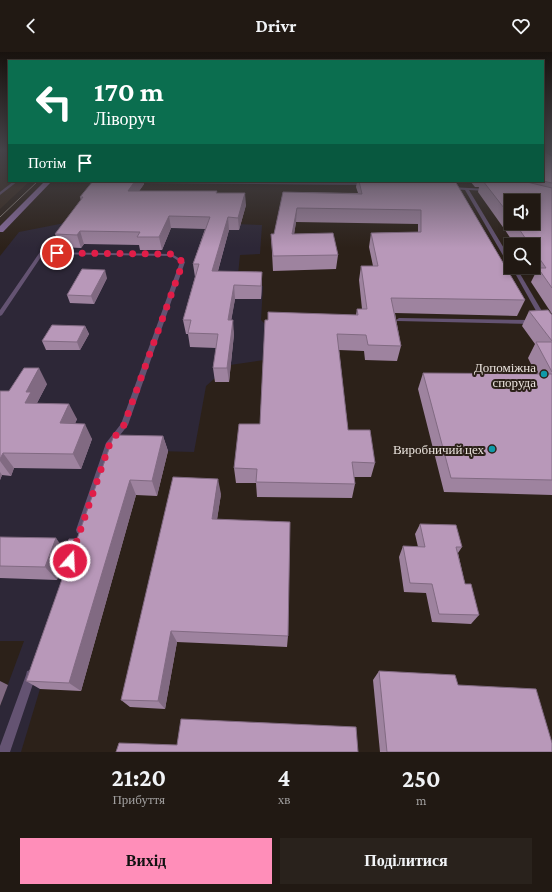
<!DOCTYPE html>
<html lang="uk">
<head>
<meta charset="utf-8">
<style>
	:root { --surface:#211913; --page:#29221c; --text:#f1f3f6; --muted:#a2a0a0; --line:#3e3833; --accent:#ff8eb9 }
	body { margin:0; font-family:"Crimson Pro",serif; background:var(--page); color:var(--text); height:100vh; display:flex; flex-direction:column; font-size:15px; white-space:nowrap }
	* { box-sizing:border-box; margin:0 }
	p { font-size:13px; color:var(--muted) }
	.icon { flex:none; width:22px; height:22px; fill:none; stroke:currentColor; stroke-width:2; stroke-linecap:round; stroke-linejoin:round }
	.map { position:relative; height:700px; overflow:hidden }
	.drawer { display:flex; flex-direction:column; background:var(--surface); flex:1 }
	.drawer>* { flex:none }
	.guide { position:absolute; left:8px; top:8px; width:536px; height:122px; border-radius:0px; box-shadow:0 2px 6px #0003,0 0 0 1px var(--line); background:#0b6e4f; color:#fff; overflow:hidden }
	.fabs { position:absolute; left:504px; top:142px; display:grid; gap:8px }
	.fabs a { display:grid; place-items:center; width:36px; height:36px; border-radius:0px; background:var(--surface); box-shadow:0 2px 6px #0003,0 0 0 1px var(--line); font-size:20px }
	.pin { position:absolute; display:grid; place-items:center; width:34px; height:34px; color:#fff; margin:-17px; border:2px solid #fff; border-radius:50%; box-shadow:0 1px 4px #0007 }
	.me { position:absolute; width:44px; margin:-22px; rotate:19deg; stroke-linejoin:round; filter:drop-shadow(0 0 3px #0008) }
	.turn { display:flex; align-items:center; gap:14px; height:84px; padding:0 20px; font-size:18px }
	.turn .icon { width:52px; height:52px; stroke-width:2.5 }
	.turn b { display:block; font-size:28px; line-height:34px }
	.then { display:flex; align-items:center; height:38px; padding:0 20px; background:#0003; gap:8px; font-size:15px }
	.eta { display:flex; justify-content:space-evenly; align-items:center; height:68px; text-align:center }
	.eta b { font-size:24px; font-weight:700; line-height:28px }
	.cta { display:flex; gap:8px; margin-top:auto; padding:8px 20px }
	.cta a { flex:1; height:46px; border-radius:0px; background:var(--accent); color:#111; font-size:16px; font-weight:700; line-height:46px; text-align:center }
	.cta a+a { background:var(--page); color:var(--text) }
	header { display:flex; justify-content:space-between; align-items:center; height:52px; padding:0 20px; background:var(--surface); font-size:18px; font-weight:700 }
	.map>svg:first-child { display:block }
</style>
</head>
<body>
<header><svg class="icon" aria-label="back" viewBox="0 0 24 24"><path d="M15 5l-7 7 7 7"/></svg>Drivr<svg class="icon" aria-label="heart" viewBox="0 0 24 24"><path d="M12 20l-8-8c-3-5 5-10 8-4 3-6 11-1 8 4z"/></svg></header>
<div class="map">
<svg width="552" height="700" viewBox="0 0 552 700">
	<rect width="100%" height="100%" fill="#2c2119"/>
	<path fill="#3a2b1f" d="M0,98H9V129H30L0,157Z"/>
	<path fill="#2d2737" d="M85,167L262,173L260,202L240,203L237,233L263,234L261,268L269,276L264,308L230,313L206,334L194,400L120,398L40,637L21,700H0V654L24,589H0V204L19,180Z"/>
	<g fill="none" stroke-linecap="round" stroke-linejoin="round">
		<g fill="#645372" fill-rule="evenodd">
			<path d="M14,129H18L0,143V140Z"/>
			<path d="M134,129L365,131L367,132L365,133L135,131L133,130Z"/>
			<path d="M450,135L488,137V139H487L469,138L511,208V214L508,212L465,138L451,137H450Z"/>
			<path d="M40,200L172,202L185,210L128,373L113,392L84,478L83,481L80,482L77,481L76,478L106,391L121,372L180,210L171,204L43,202L2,263L0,264V258Z"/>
			<path d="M511,214L516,215L546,266L545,267H541L540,266Z"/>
			<path d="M399,266L532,268L535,270L532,272L397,269L396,268Z"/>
			<path d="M31,618L35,619L36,623L10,700H0V694L26,623L27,619Z"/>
		</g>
		<path fill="#896d9f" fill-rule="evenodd" d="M45,129H52L3,180H0V174Z"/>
		<path stroke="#8c837c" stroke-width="1" d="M0,165L38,129"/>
	</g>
	<g fill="#9e839f" fill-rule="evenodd">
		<path d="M543,98H552V262L531,230L535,222L530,215H533V193H515L505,178L478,140L479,135H475L470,129H543ZM511,149L533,171H511Z"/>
		<path d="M135,129H143L144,132L139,139H217V141L246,153L239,178H229L218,219L262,220V233L261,247H235L231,268L234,282L229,330H215L213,316L216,296L190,295L188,282H186L183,268L195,225L193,212L205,177L171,176L162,198H140L139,193L84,192L81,196L60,195L55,182L81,149L80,145Z"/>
		<path d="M355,129H455L525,248L517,264L395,261L401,294L397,309L365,308L364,299L339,298L348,378L375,411L371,425H354L355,432L352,446L257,445L256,431H236L234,416L260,372L265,268L356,263L357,257H362L359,228L361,214H373L369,195L371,181L418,180V172L296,170L294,182L338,203L336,217L273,219L271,182H274L283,140L358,141L356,135L357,130H355Z"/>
		<path d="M107,226L94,252L70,251L67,243Z"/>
		<path d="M529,259L552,263V443L444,440L418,337L423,321L536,322L528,306L535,292L522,274Z"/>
		<path d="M85,274L89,282L80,298H46L42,289Z"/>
		<path d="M47,332L37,351L77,367L75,371L92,387L81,417L14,416L11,424L2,423L0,428V339H9Z"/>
		<path d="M163,384L168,399L157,444L136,443L81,639L40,637L26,629L64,522L60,517L57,528L0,526V485L65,498L77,487Z"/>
		<path d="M221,442L217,467L288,584L287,595L177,590L165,657L130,655L121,648Z"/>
		<path d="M420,472L462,495L458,501L465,532L479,563L471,572L432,570L426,541L404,540L399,505L403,494L418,495L415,482Z"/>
		<path d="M379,619L458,633L552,700H380L373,628Z"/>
	</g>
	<g fill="#816a82">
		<path d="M135,129H143L144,132L131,151L128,139Z"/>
		<path d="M245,141L246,153L239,178L238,166Z"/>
		<path d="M297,156L296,170L292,196V182Z"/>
		<path d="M169,164L171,176L162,198L159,185Z"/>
		<path d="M228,165L229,178L214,233L212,219Z"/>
		<path d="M80,179L84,192L81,196L77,183Z"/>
		<path d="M105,218L107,226L94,252L91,244Z"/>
		<path d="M262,220V233L261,247V234Z"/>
		<path d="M234,233L235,247L229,282L228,268Z"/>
		<path d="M233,268L234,282L229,330L227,316Z"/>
		<path d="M85,274L89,282L80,298L77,290Z"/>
		<path d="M39,316L47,332L37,351H25L26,340Z"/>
		<path d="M69,352L77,367L69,387L60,371Z"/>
		<path d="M85,372L92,387L81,417L73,402Z"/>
		<path d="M163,384L168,399L157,444L152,429Z"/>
		<path d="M3,401L14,416L11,424L0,409V407Z"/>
		<path d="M0,420L2,423L0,428Z"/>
		<path d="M218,427L221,442L215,481L212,467Z"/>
		<path d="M130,428L136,443L81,639L69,631Z"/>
		<path d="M56,486L66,500L58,515L60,517L57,528L45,515Z"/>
		<path d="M171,579L177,590L165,657L158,649Z"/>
		<path d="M0,629L8,633L0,654Z"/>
	</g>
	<g fill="#b898b9" stroke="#816a82">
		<path d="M543,98H547V101L552,104V131L543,129Z"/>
		<path d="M93,129H135L128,139H217L216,141H245L238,166L228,165L212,219L262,220L261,234L234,233L228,268H233L227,316H213L218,282L188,281L191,268H183L199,212H193L210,165L169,164L159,185H137L140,180L80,179L77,183L55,182L83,145H80Z"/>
		<path d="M359,129H455L525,248L391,246L401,294L368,293L366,283L337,282L348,378H370L375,411L352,410L355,432L256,430L257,417L234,416L239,372H260L265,268H268V260L358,263L357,257H367L361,214H378L371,181L421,180V158L297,156L292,182L333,181L338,203L273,204L271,182H274L283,140L362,142Z"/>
		<path d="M483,129H503L527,130L552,136V236L538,216H546L533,197V193H530L515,171H533V149H511V165Z"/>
		<path d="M82,217L105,218L91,244L67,243Z"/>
		<path d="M548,258L552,263V289L529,259Z"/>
		<path d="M52,273L85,274L77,290L42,289Z"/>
		<path d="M536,290H552V320Z"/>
		<path d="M24,316H39L26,340H31L25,351L69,352L60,371L85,372L73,402L3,401L0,407V339H9Z"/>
		<path d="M423,321L552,322V428L451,426Z"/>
		<path d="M114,383L163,384L152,429L130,428L69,631L26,629L66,516L58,515L69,487H77Z"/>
		<path d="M173,425L218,427L212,467L290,470L288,584L171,579L158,649L121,648Z"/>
		<path d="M420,472L456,473L462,495H456L465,532H471L479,563L439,562L432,532L410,531L403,494L425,495Z"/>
		<path d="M0,485L56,486L45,515L0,514Z"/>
		<path d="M379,619L455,623L458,633L536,637L552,691V700H387Z"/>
		<path d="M181,667L356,675L358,700H116L119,691L177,693Z"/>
	</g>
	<linearGradient id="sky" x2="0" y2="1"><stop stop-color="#18120e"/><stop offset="0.5" stop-color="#454349"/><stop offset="1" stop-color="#454349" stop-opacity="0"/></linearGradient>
	<rect width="552" height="196" fill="url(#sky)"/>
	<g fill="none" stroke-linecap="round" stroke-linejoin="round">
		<path stroke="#e11d48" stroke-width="7" stroke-dasharray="0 12.6" d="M57,201L172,202L183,210L124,373L110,391L70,509"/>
	</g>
	<g fill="#0f9aa8" stroke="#2c2119" stroke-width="1.5">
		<circle cx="544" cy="322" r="4"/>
		<circle cx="492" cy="397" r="4"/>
	</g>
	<g text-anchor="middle" stroke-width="4" stroke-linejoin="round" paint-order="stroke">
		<g font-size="13" fill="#ebe4de" stroke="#2c2119" text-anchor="end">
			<text x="536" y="320">Допоміжна<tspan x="536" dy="15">споруда</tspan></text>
			<text x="484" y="402">Виробничий цех</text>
		</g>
	</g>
</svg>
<div class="fabs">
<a><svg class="icon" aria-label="sound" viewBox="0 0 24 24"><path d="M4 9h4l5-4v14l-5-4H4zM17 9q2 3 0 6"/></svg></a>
<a><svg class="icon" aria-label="search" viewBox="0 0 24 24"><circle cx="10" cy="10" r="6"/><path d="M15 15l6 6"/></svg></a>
</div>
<div class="pin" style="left:57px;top:201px;background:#d93025"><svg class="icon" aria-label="arrive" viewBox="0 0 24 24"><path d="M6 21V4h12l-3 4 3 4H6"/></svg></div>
<svg class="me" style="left:70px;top:509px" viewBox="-20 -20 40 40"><circle r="17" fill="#e11d48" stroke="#fff" stroke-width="3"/><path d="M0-11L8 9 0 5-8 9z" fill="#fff"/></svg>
<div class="guide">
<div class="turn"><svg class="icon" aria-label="left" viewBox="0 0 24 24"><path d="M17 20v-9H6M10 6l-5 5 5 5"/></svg><div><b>170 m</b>Ліворуч</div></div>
<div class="then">Потім<svg class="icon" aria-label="arrive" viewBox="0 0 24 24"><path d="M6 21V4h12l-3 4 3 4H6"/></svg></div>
</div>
</div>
<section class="drawer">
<div class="eta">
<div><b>21:20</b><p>Прибуття</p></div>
<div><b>4</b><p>хв</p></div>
<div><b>250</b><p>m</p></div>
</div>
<div class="cta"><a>Вихід</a><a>Поділитися</a></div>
</section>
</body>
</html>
